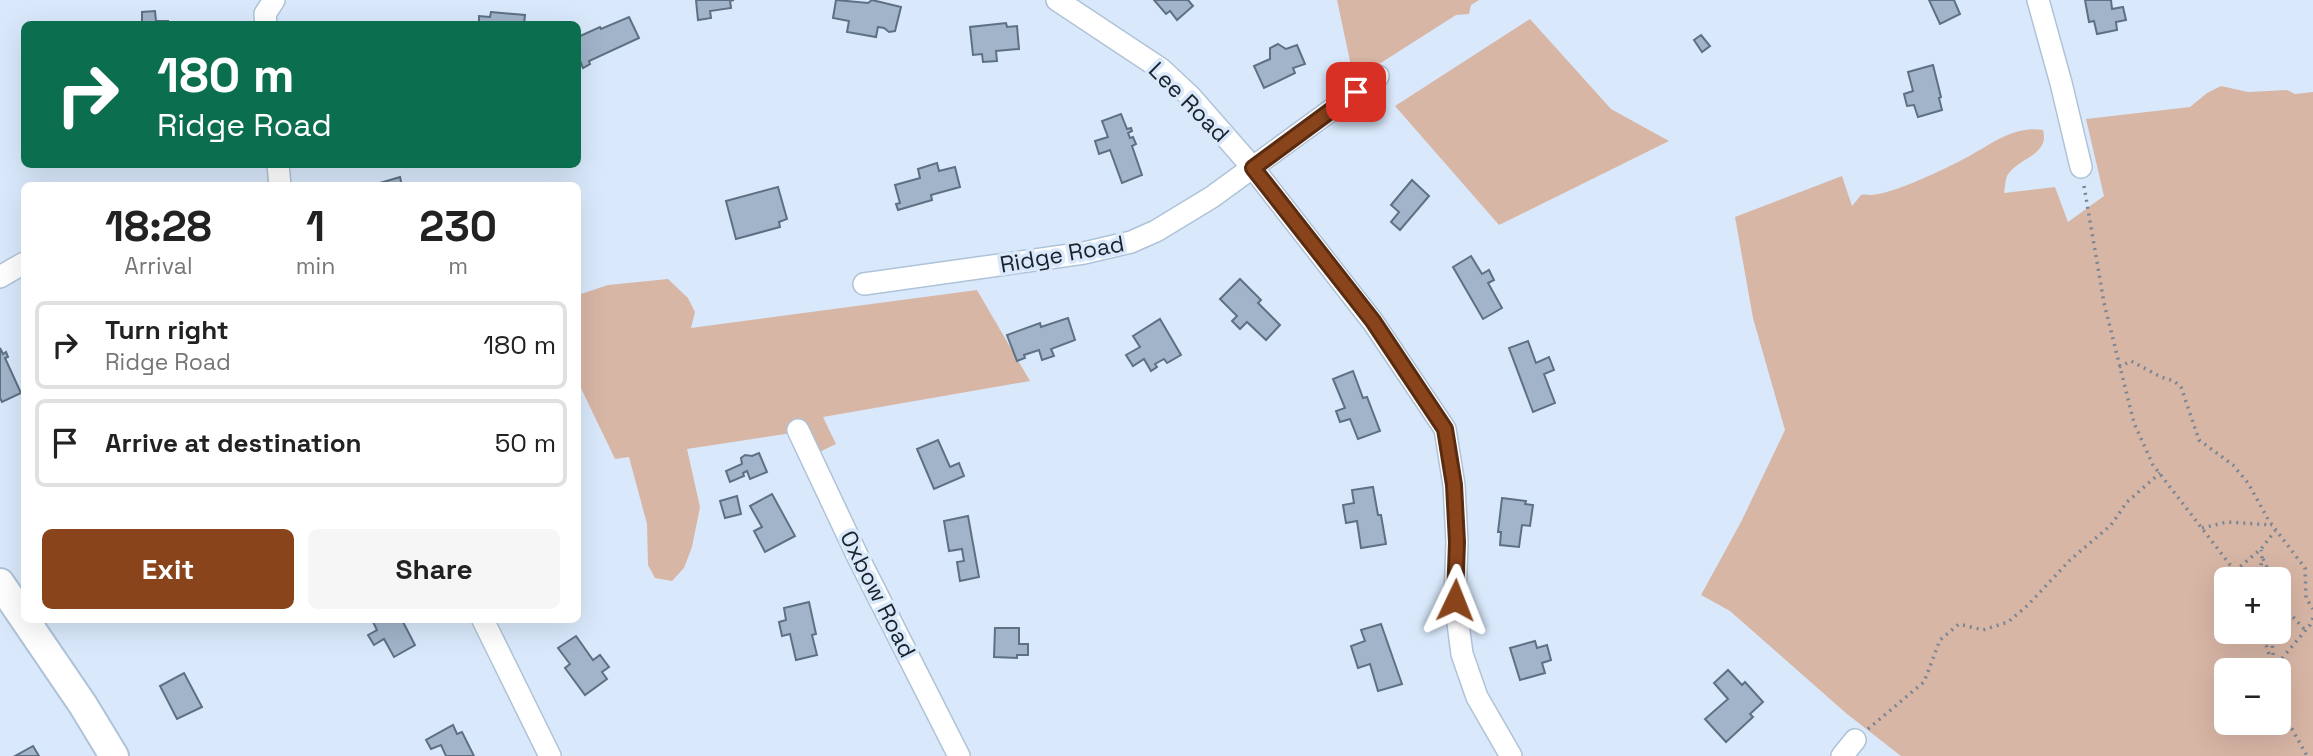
<!DOCTYPE html>
<html lang="en">
<head>
<meta charset="utf-8">
<style>
	:root { --surface:#fff; --page:#f6f6f6; --text:#222; --muted:#767676; --line:#e0e0e0; --accent:#89441b }
	body { margin:0; font-family:"Space Grotesk",sans-serif; background:var(--page); color:var(--text); height:100vh; display:flex; flex-direction:column; font-size:26px; white-space:nowrap }
	* { box-sizing:border-box; margin:0 }
	p { font-size:23px; color:var(--muted) }
	.icon { flex:none; width:38px; height:38px; fill:none; stroke:currentColor; stroke-width:2; stroke-linecap:round; stroke-linejoin:round }
	.map { position:relative; flex:1; overflow:hidden }
	.details { position:absolute; left:21px; top:182px; width:560px; height:441px; display:flex; flex-direction:column; background:var(--surface); border-radius:10px; box-shadow:0 7px 28px #0002 }
	.details>* { flex:none }
	.top-card { position:absolute; left:21px; top:21px; width:560px; height:147px; border-radius:10px; box-shadow:0 7px 28px #0002; background:#0b6e4f; color:#fff; overflow:hidden }
	.buttons { position:absolute; left:2214px; top:567px; display:grid; gap:14px }
	.buttons a { display:grid; place-items:center; width:77px; height:77px; border-radius:10px; background:var(--surface); box-shadow:0 7px 28px #0002; font-size:35px }
	.pin { position:absolute; display:grid; place-items:center; width:60px; height:60px; color:#fff; margin:-30px; border-radius:14px; box-shadow:0 4px 10px #0006 }
	.me { position:absolute; width:77px; margin:-38px; rotate:2deg; stroke-linejoin:round; filter:drop-shadow(0 0 5px #0008) }
	.turn { display:flex; align-items:center; gap:24px; height:147px; padding:0 21px; font-size:32px }
	.turn .icon { width:91px; height:91px; stroke-width:2.5 }
	.turn b { display:block; font-size:49px; line-height:60px }
	.eta { display:flex; justify-content:space-evenly; align-items:center; height:119px; text-align:center }
	.eta b { font-size:42px; font-weight:600; line-height:49px }
	.action { display:flex; gap:14px; margin-top:auto; padding:14px 21px }
	.action a { flex:1; height:80px; border-radius:10px; background:var(--accent); color:#fff; font-size:28px; font-weight:600; line-height:80px; text-align:center }
	.action a+a { background:var(--page); color:var(--text) }
	ul { padding:0; list-style:none }
	li { display:flex; align-items:center; gap:21px; height:88px; margin:0 14px 10px; padding:0 7px; border:4px solid var(--line); border-radius:10px }
	li div { flex:1 }
	li b { display:block; font-size:26px }
	li em { font-style:normal }
	.map>svg:first-child { display:block }
</style>
</head>
<body>
<div class="map">
<svg width="2313" height="756" viewBox="0 0 2313 756">
	<rect width="100%" height="100%" fill="#d9e9fb"/>
	<g fill="#d8b6a6" fill-rule="evenodd">
		<path d="M1337,0H1479L1471,5L1469,14L1456,15L1354,80Z"/>
		<path d="M1530,19L1611,109L1669,141L1499,225L1395,106Z"/>
		<path d="M2221,86L2248,92L2287,90L2295,94L2313,92V756H1901L1847,714L1730,611L1701,595L1741,522L1785,430L1753,318L1735,217L1842,176L1852,206L1861,195C1864,194 1868,195 1871,195C1892,194 1938,172 1958,162C1986,149 2010,125 2043,130C2050,156 2017,158 2007,176C2005,181 2005,188 2004,193L2055,187L2068,222L2104,196L2086,119L2190,107L2207,93ZM2278,579V632H2226V579ZM2278,670V723H2226V670Z"/>
		<path d="M668,279L688,298L695,312L691,328L977,290L1030,381L823,417L836,444L805,459L792,433L687,449L700,507L692,547L684,568L672,581L655,578L648,565L647,524L629,457L615,459L578,382V295L608,285Z"/>
	</g>
	<g fill="#a1b4c9" stroke="#5e7084" stroke-width="2">
		<path d="M696,0H734L730,1L731,8L710,11L711,18L698,20Z"/>
		<path d="M836,0L868,3L872,0L901,7L895,31L889,32L884,28L878,27L876,37L847,32L849,21L833,18Z"/>
		<path d="M1154,0H1188L1193,6L1177,20L1170,11L1166,14Z"/>
		<path d="M1929,0H1954L1960,14L1940,24Z"/>
		<path d="M2085,0H2111L2112,9L2123,7L2126,20L2116,22L2117,30L2097,34L2094,21L2089,22Z"/>
		<path d="M155,11L156,21H168V24H133V22H142V12Z"/>
		<path d="M491,12L525,15L524,24H479V16L490,17Z"/>
		<path d="M629,17L639,38L589,61L590,64L583,68L578,56V37L600,27L601,29Z"/>
		<path d="M1006,23L1007,27L1017,26L1019,49L996,51L997,61L983,62L982,54L973,55L970,27Z"/>
		<path d="M1701,35L1710,46L1702,52L1694,40Z"/>
		<path d="M1278,44L1286,49L1297,45L1305,64L1293,68L1295,73L1264,88L1254,66L1270,59V48Z"/>
		<path d="M1933,65L1941,97L1939,98L1942,110L1918,117L1914,105L1907,106L1904,94L1913,91L1908,72Z"/>
		<path d="M1121,114L1127,129L1131,128L1132,131L1128,133L1130,138L1133,137L1136,144L1132,146L1142,175L1122,183L1110,150L1099,154L1095,141L1108,137L1102,121Z"/>
		<path d="M937,163L939,171L955,167L960,187L931,195L932,200L898,210L896,204L900,203L895,185L920,178L918,169Z"/>
		<path d="M400,177L402,186H373V185Z"/>
		<path d="M1412,180L1429,196L1400,230L1391,222L1399,212L1391,205Z"/>
		<path d="M778,187L787,219L779,222L780,227L736,239L726,201Z"/>
		<path d="M1471,256L1482,274L1489,270L1494,280L1488,283L1502,308L1483,319L1453,267Z"/>
		<path d="M1240,279L1261,300L1258,303L1280,325L1266,340L1247,322L1240,329L1232,321L1237,316L1220,299Z"/>
		<path d="M1068,318L1075,340L1051,349L1054,356L1042,360L1039,350L1024,355L1025,358L1017,361L1007,335L1040,323L1041,327Z"/>
		<path d="M1160,319L1181,355L1167,363L1164,359L1155,364L1157,367L1151,371L1144,359L1133,366L1126,355L1140,347L1133,336Z"/>
		<path d="M1528,341L1536,363L1549,357L1554,370L1544,374L1555,403L1533,412L1509,348Z"/>
		<path d="M0,348L3,354L6,352L8,357L5,358L21,393L2,402L0,398Z"/>
		<path d="M1353,371L1363,398L1367,397L1380,431L1358,439L1350,419L1340,422L1336,411L1345,408L1333,379Z"/>
		<path d="M938,440L950,467L959,463L964,476L934,489L917,449Z"/>
		<path d="M759,453L767,472L750,479L747,471L743,473L744,476L730,482L726,471L742,464L741,458L745,455L752,456Z"/>
		<path d="M1373,487L1378,515H1381L1386,544L1361,548L1357,521L1346,523L1343,505L1354,503L1352,490Z"/>
		<path d="M772,494L795,536L765,552L754,531L762,527L750,506Z"/>
		<path d="M737,496L741,514L725,518L720,501Z"/>
		<path d="M1502,498L1526,501L1525,504L1533,505L1530,526L1522,525L1519,547L1500,545L1501,532H1498Z"/>
		<path d="M968,516L979,577L960,581L957,562L964,561L962,549L949,551L944,521Z"/>
		<path d="M809,602L816,634L812,635L817,655L796,660L790,634L782,636L779,622L786,620L784,608Z"/>
		<path d="M372,620H402L415,645L394,657L384,639L374,645L368,635L377,630Z"/>
		<path d="M1381,624L1402,684L1378,691L1370,664L1358,668L1351,646L1365,641L1361,630Z"/>
		<path d="M995,628H1019V644H1028V655H1017V658L994,657Z"/>
		<path d="M576,636L593,660L600,655L609,667L602,672L607,679L585,695L565,668L570,664L558,648Z"/>
		<path d="M1535,641L1537,648L1547,645L1551,660L1542,663L1545,673L1520,680L1510,648Z"/>
		<path d="M1728,670L1742,685L1745,682L1763,702L1750,714L1753,717L1726,742L1705,719L1728,699L1714,683Z"/>
		<path d="M184,673L202,707L177,719L160,686Z"/>
		<path d="M453,725L457,734L462,732L474,756H446L441,745L431,749L426,740Z"/>
		<path d="M33,746L39,756H15Z"/>
	</g>
	<g fill="none" stroke-linecap="round" stroke-linejoin="round">
		<g stroke="#afc3d8" stroke-width="24">
			<g id="street">
				<path d="M1057,0L1161,69L1190,96L1253,168L1373,322L1445,429L1454,485L1457,542L1455,600L1462,654L1477,697L1511,756"/>
				<path d="M2038,0L2061,83L2081,167"/>
				<path d="M266,24L265,14L274,0"/>
				<path d="M278,164L280,186"/>
				<path d="M0,277L24,263"/>
				<path d="M864,284L1084,253L1131,242L1156,231L1212,197L1378,76"/>
				<path d="M798,430L857,555L959,756"/>
				<path d="M483,620L550,756"/>
				<path d="M1842,756L1855,740"/>
			</g>
		</g>
		<g stroke="#afc3d8" stroke-width="32">
			<path id="secondary" d="M0,583L83,705L114,756"/>
		</g>
		<g stroke="#7a8693" stroke-width="3.5" stroke-dasharray="2 5" stroke-linecap="butt">
			<path d="M2084,186L2104,303L2134,423L2153,465L2241,579"/>
			<path d="M2119,367L2131,361L2161,377L2174,381L2181,387L2199,440L2233,465L2248,483L2269,521L2305,568L2306,598L2313,609"/>
			<path d="M2202,528L2227,522L2272,525"/>
			<path d="M2263,559L2273,579"/>
			<path d="M2235,571L2261,549L2275,531"/>
			<path d="M2259,579L2262,558L2261,550"/>
			<path d="M2278,594L2283,606L2305,630"/>
			<path d="M2262,632L2274,670"/>
			<path d="M2271,632L2274,663"/>
			<path d="M2273,669L2310,625L2313,618"/>
			<path d="M2278,689L2286,718L2307,756"/>
			<path d="M1868,729L1924,682L1940,640L1959,624L1983,630L2008,622L2028,605L2070,560L2111,525L2127,502L2160,473"/>
		</g>
		<use href="#street" stroke="#fff" stroke-width="21"/>
		<use href="#secondary" stroke="#fff" stroke-width="28"/>
	</g>
	<g fill="none" stroke-linecap="round" stroke-linejoin="round">
		<g stroke="#592c12" stroke-width="18">
			<path id="route" d="M1356,92L1253,168L1373,321L1445,429L1454,485L1457,542L1455,600"/>
		</g>
		<use href="#route" stroke="#89441b" stroke-width="12"/>
	</g>
	<g text-anchor="middle" stroke-width="7" stroke-linejoin="round" paint-order="stroke">
		<g font-size="23" fill="#1a222a" stroke="#d9e9fb">
			<text transform="translate(1189 102) rotate(45)" y="8">Lee Road</text>
			<text transform="translate(1062 254) rotate(-10)" y="8">Ridge Road</text>
			<text transform="translate(878 594) rotate(63)" y="8">Oxbow Road</text>
		</g>
	</g>
</svg>
<div class="buttons">
<a>+</a>
<a>−</a>
</div>
<div class="pin" style="left:1356px;top:92px;background:#d93025"><svg class="icon" aria-label="arrive" viewBox="0 0 24 24"><path d="M6 21V4h12l-3 4 3 4H6"/></svg></div>
<svg class="me" style="left:1455px;top:600px" viewBox="-20 -20 40 40"><path d="M0-17L14 15 0 8-14 15z" fill="#89441b" stroke="#fff" stroke-width="4"/></svg>
<div class="top-card">
<div class="turn"><svg class="icon" aria-label="right" viewBox="0 0 24 24"><path d="M7 20v-9h11M14 6l5 5-5 5"/></svg><div><b>180 m</b>Ridge Road</div></div>
</div>
<section class="details">
<div class="eta">
<div><b>18:28</b><p>Arrival</p></div>
<div><b>1</b><p>min</p></div>
<div><b>230</b><p>m</p></div>
</div>
<ul>
<li><svg class="icon" aria-label="right" viewBox="0 0 24 24"><path d="M7 20v-9h11M14 6l5 5-5 5"/></svg><div><b>Turn right</b><p>Ridge Road</p></div><em>180 m</em></li>
<li><svg class="icon" aria-label="arrive" viewBox="0 0 24 24"><path d="M6 21V4h12l-3 4 3 4H6"/></svg><div><b>Arrive at destination</b></div><em>50 m</em></li>
</ul>
<div class="action"><a>Exit</a><a>Share</a></div>
</section>
</div>
</body>
</html>
